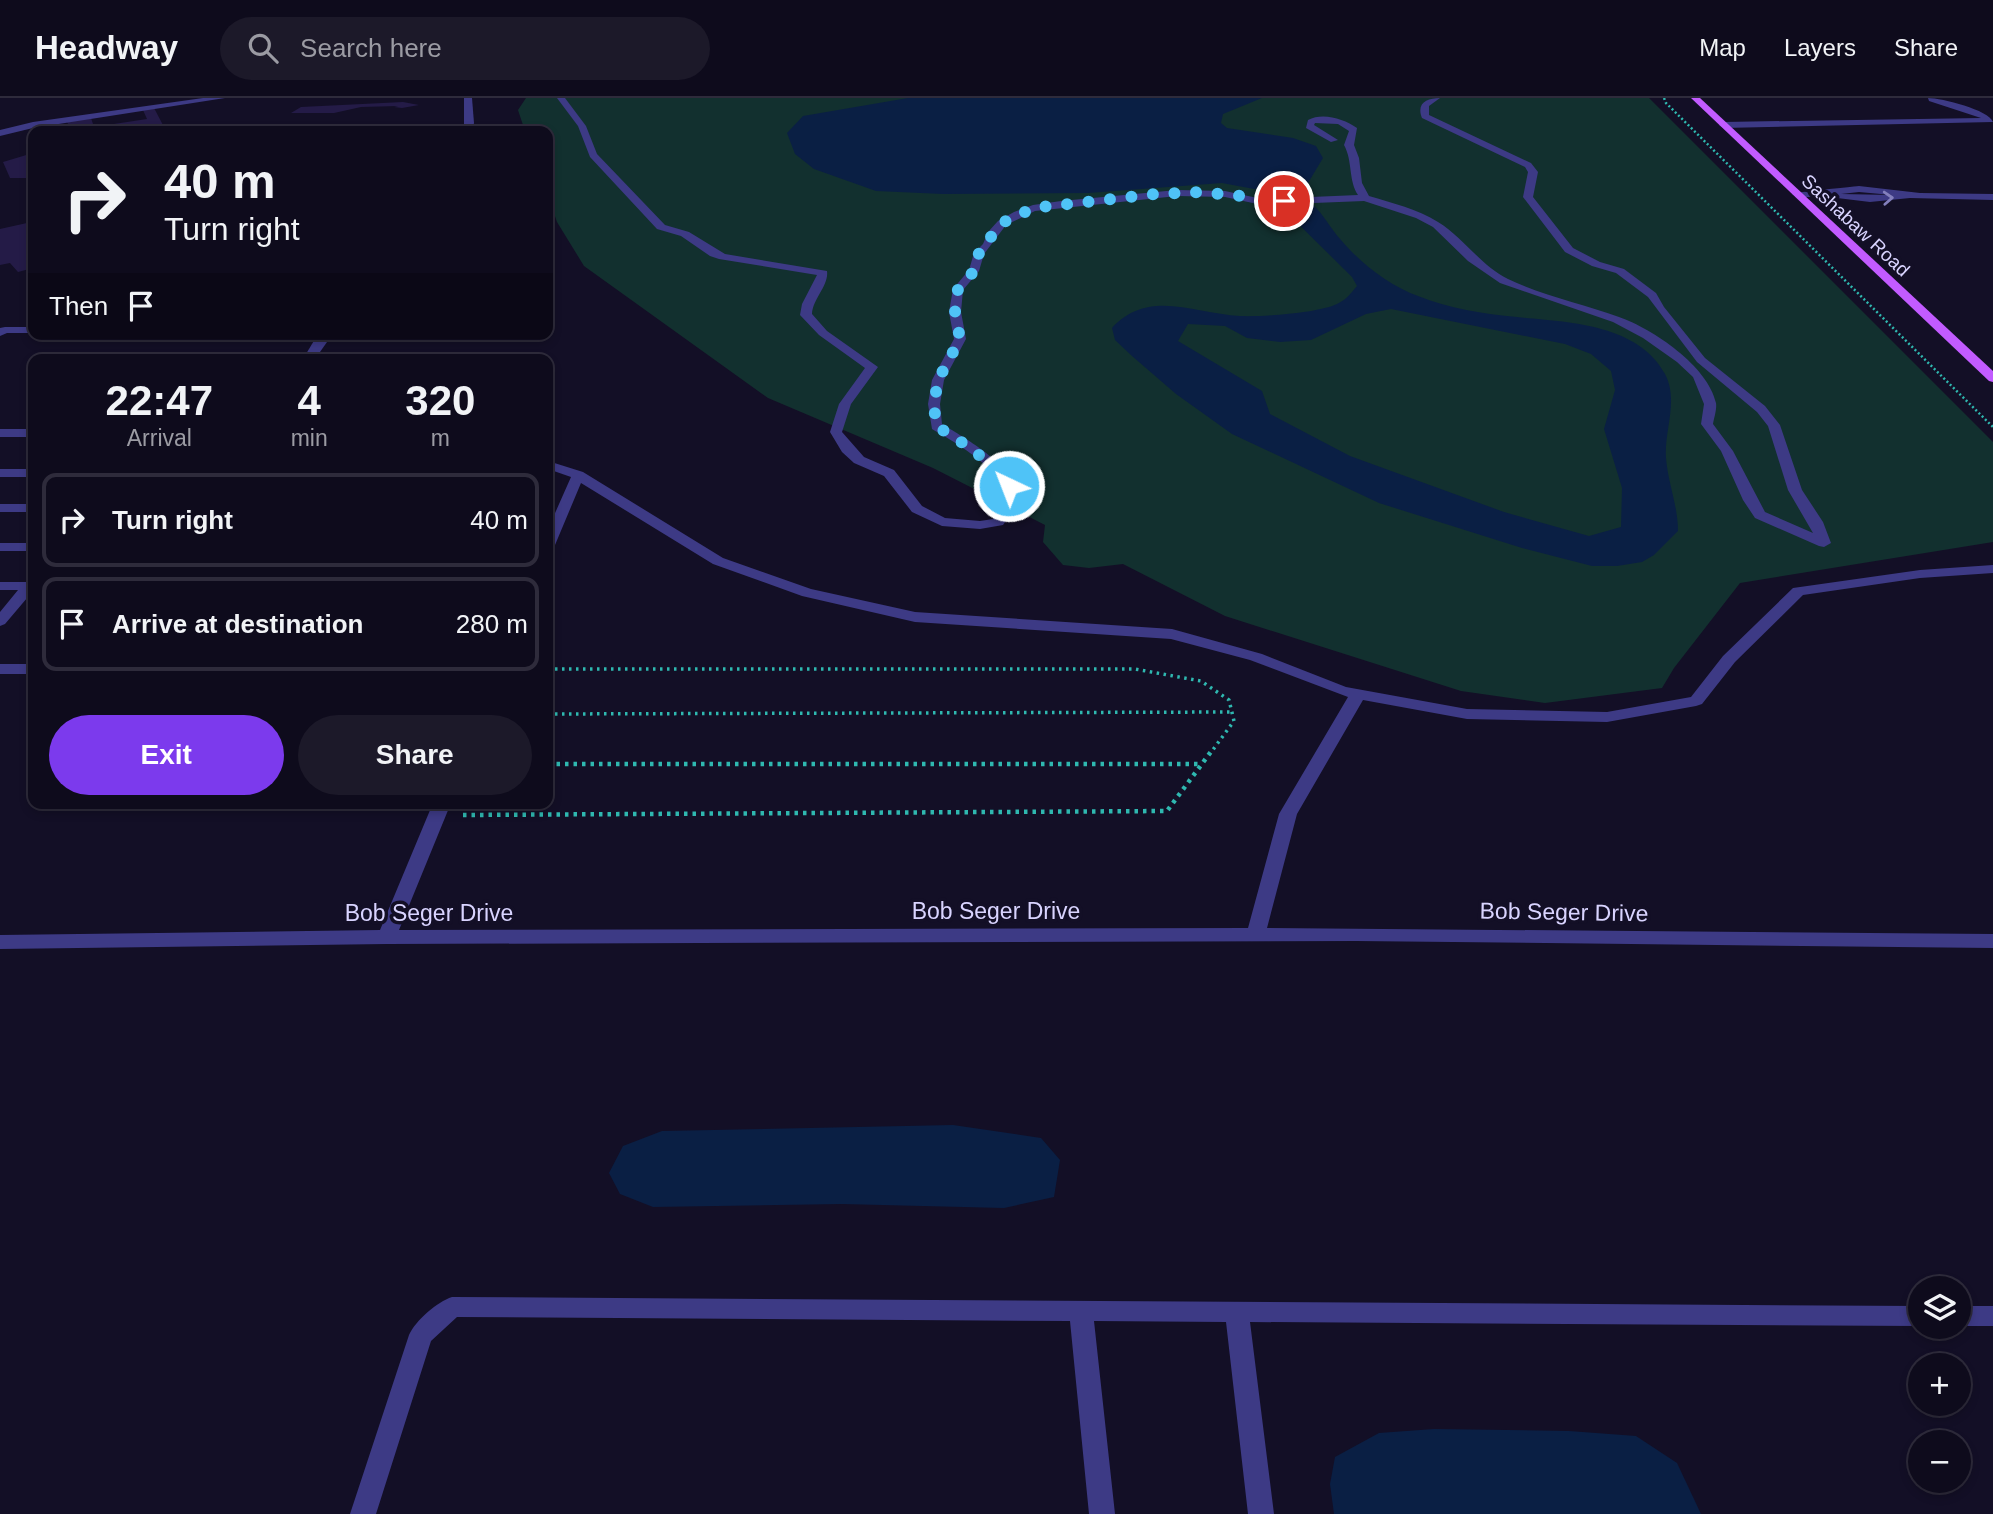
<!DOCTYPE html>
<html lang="en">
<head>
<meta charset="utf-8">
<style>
	:root { --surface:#0e0b1c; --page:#1c1929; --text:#f1f3f6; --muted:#9b9ba3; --line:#2e2b3b; --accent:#7c3aed }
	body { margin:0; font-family:Helvetica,sans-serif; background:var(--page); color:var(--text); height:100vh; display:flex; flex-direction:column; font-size:26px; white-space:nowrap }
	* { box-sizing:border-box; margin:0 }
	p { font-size:23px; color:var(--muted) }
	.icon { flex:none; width:38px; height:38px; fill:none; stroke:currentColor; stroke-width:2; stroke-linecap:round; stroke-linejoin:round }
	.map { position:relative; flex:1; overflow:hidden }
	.drawer { position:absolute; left:28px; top:256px; width:525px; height:455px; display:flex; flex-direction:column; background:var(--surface); border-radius:14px; box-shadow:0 4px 10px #0003,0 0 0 2px var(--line) }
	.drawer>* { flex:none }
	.hud { position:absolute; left:28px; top:28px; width:525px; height:214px; border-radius:14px; box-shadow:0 4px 10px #0003,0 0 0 2px var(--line); background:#0e0b1c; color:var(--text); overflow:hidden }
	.tools { position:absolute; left:1908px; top:1178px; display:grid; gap:14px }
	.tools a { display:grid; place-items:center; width:63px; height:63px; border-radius:50%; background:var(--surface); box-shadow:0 4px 10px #0003,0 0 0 2px var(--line); font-size:35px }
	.pin { position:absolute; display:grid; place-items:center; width:60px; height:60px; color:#fff; margin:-30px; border:4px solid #fff; border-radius:50%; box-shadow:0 2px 7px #0007 }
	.me { position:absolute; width:77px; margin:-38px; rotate:317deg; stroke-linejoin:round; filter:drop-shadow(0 0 5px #0008) }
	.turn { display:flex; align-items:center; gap:24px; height:147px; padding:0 21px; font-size:32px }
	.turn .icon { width:91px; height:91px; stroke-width:2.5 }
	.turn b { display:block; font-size:49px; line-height:60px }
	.then { display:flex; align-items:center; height:66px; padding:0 21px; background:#0003; gap:14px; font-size:26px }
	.eta { display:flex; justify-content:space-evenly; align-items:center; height:119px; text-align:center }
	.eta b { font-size:42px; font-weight:700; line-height:49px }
	.button { display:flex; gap:14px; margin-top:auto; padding:14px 21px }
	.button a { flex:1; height:80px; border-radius:42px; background:var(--accent); color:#fff; font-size:28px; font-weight:700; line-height:80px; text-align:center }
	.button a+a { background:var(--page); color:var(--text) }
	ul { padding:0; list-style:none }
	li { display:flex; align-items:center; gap:21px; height:94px; margin:0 14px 10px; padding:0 7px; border:4px solid var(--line); border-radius:14px }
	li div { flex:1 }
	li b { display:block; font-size:26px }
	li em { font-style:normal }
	header { display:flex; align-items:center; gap:42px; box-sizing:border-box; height:98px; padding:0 35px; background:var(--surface); border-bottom:2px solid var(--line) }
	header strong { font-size:33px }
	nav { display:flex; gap:38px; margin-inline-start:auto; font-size:24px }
	.search { width:490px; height:63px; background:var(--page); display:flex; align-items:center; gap:18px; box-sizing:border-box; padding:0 24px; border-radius:38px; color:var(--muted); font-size:26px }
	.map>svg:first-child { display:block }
</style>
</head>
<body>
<header>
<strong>Headway</strong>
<div class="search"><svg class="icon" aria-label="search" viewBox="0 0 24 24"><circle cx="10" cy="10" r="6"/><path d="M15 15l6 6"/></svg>Search here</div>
<nav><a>Map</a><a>Layers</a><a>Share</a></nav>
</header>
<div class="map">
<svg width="1993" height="1416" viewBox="0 0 1993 1416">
	<rect width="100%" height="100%" fill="#130f26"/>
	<path fill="#12302f" d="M526,0H1649L1993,344V444L1740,485L1674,570L1662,590L1545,605L1461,593L1225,518L1123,466L1089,470L1063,467L1043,444L1045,427L933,370L768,300L584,168L557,124L548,98V33H525L518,12Z"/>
	<g fill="#0a1f44" fill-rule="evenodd">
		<path d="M908,0H1262L1223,16L1221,25L1227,30L1293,40L1316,48L1323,60L1308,85L1311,105C1323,115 1330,130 1341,142C1360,165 1390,188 1418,198C1448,210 1484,216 1517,219C1565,224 1638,225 1665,276C1679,303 1664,332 1666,360C1668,385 1678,408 1678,433L1654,457L1642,464L1617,468H1592L1522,450L1379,405L1232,336L1176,296L1132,258L1115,242L1112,230C1149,190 1195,216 1240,218C1262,219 1318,215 1337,206C1346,202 1351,195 1357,188L1352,179L1265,93L1222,85L1088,95L943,96L876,93L814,71L795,56L787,35L803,18ZM1391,211L1565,246L1591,256L1611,273L1615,292L1604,331L1622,390L1621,429L1589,438L1504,414L1350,358L1270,316L1262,293L1178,243L1188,226L1225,228L1247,240L1280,244L1311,242L1366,216Z"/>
		<path d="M953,1027L1041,1040L1060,1062L1054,1099L1004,1110L842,1106L653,1109L620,1096L609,1075L623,1048L662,1033Z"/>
		<path d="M1434,1331L1569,1333L1636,1338L1677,1365L1701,1416H1334L1330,1386L1335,1359L1379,1335Z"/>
	</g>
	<g fill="#241b47">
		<path d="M403,4L419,7L402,10L394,9L398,8L361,9L334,15H291L301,9Z"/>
		<path d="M154,10L164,29L249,26L256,33H72L67,24L91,20L94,29L147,21L143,12Z"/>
		<path d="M33,55V80H10L3,64Z"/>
		<path d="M27,125L33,132V170L18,174L10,165L0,167V131Z"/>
	</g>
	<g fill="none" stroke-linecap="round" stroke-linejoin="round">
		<path stroke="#2fb8b0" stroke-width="2.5" stroke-dasharray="2 2.5" stroke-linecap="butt" d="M1664,0L1666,5L1993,329"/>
		<g stroke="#2fb8b0" stroke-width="3.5" stroke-dasharray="2.5 4.5" stroke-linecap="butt">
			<path d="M548,571H1135L1201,583L1229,602L1234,623L1212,653"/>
			<path d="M548,616L1232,614"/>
		</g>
		<g stroke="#2fb8b0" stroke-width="4.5" stroke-dasharray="3.5 5" stroke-linecap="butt">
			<path d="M548,666H1202"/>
			<path d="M463,717L1167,713L1213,651"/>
		</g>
		<g fill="#3d3a85" fill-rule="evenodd">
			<path d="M203,0H225L33,30L0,38V32L33,24Z"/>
			<path d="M464,0H472L474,25L472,33H464Z"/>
			<path d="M557,0H565L586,28L597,56L665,127L689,134L725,156L827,173C829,188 813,200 812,216L827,233L878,269L851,306L842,334L864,359L894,372L922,408L945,420L980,423L993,421C997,416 1001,412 1003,407C1012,375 954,344 932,331L928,306L932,282L954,241L949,214L953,191L969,172L974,155L983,146L988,134L998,123L1014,114L1033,107L1061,103L1177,92L1225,93L1262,101L1358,97C1348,82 1353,63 1344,47L1349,33L1338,26L1315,25L1314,27L1338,42L1331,44L1306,30L1308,22C1323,14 1344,21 1357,30L1354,47L1359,60L1362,85L1369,98C1392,105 1418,111 1438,124C1464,140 1480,167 1508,181C1543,198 1583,206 1619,219C1653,231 1708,268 1716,305C1717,311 1714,320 1713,326L1733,353L1765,414L1813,435L1788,392L1768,328L1757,314L1697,264L1648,199L1616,175L1592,168L1565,154L1523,99L1528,74L1525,69L1422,20C1416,5 1427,0 1440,0L1429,8V17L1531,65L1538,74L1533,99L1573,150L1600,164L1624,171L1656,195L1664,209L1705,260L1765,308L1780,327L1802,392L1823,424L1831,445L1824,449L1819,448L1755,420L1743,402L1721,353L1701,326L1704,306L1693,279L1677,264L1643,240L1613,224L1500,185L1468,163L1433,129L1416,120L1364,103L1262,107L1225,99L1177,98L1035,113L1006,127L984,156L979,173L963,192L961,214L966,241L944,282L940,306L942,326C966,341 1020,370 1017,403C1016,412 1008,420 1003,427L980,431L942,428L912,414L884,378L854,365L842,354L830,334L839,306L865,270L819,237L800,217L802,206L817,177L719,161L710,158L681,138L657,131L590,59L578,28Z"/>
			<path d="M1928,0C1942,0 1989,12 1993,24L1723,30L1719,27L1723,24L1981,20L1929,3Z"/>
			<path d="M1859,88L1920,95L1993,96V102L1910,100L1870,104L1829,99H1797L1792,96C1796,94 1850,89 1859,88ZM1859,94L1892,97L1841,96Z"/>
			<path d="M5,229H33V235H7L0,238V230Z"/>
			<path d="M318,236L332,237L315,261H303Z"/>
			<rect x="0" y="331" width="33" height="8"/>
			<path d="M548,363L583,374L723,460L811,491L915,514L1172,531L1262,556L1346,589L1467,611L1607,614L1691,599L1723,558L1793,490L1920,472L1993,467V475L1920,480L1803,497L1735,564L1702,606L1696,608L1607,624L1467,621L1363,602L1297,716L1267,830L1993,836V850L1356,843L387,846L0,851V837L380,832L433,705H451L399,832L1248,830L1279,716L1348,599L1250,562L1171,541L915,524L802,498L713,466L581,385L555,447L548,451V431L571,379L548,371Z"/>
			<rect x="0" y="371" width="33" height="8"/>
			<rect x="0" y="406" width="33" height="8"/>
			<rect x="0" y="445" width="33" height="8"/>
			<path d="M0,484H33V493L5,526L0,528V514L18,492H0Z"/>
			<rect x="0" y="566" width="33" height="10"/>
			<path d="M452,1199L1920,1208V1228L1250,1224L1274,1416H1248L1226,1224L1094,1223L1115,1416H1089L1070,1223L457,1219L431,1243L376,1416H350L409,1237C416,1222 437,1204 452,1199Z"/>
			<rect x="1958" y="1208" width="35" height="20"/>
		</g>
		<path fill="#c25bff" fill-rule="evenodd" d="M1691,0H1700L1993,273V284L1989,283Z"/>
	</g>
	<defs><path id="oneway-chevron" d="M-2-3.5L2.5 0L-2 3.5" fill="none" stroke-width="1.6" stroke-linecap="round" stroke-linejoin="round" transform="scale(1.75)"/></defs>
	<use stroke="#837fbc" href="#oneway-chevron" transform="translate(1888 100) rotate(-3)"/>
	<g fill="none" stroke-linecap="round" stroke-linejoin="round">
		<path stroke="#4fc3f7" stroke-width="12" stroke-dasharray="0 21.6" d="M1009,388C990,362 963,344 936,328L934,306L938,282L960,241L955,214L958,191L974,173L979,155L988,147L992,136L1002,125L1033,110L1156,96L1199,94L1242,98L1262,104L1284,103"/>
	</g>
	<g text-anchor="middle" stroke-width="7" stroke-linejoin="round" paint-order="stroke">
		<g font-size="19" fill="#d9d4ff" stroke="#130f26">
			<text transform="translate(1856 127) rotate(43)" y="7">Sashabaw Road</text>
		</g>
		<g font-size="23" fill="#d9d4ff" stroke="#130f26">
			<text x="996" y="821">Bob Seger Drive</text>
			<text transform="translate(1564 814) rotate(1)" y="8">Bob Seger Drive</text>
			<text x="429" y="823">Bob Seger Drive</text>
		</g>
	</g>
</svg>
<div class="tools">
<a><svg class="icon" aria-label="layers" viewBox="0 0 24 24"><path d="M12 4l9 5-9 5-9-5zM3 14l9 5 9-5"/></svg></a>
<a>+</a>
<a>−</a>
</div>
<div class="pin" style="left:1284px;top:103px;background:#d93025"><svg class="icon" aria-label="arrive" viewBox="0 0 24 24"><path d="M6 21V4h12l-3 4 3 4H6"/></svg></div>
<svg class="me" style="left:1009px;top:388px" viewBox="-20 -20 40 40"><circle r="17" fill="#4fc3f7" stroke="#fff" stroke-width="3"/><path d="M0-11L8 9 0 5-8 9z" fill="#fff"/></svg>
<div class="hud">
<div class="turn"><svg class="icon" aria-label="right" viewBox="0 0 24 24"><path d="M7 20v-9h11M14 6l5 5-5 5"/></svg><div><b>40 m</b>Turn right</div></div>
<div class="then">Then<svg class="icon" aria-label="arrive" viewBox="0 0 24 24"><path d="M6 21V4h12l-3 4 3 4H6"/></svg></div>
</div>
<section class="drawer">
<div class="eta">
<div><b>22:47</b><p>Arrival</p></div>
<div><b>4</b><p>min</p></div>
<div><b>320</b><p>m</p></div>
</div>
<ul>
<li><svg class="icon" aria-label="right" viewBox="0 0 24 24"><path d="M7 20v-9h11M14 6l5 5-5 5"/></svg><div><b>Turn right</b></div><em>40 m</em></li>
<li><svg class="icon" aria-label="arrive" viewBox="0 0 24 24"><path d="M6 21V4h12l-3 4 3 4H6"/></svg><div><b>Arrive at destination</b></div><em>280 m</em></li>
</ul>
<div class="button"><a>Exit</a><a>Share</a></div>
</section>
</div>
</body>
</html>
